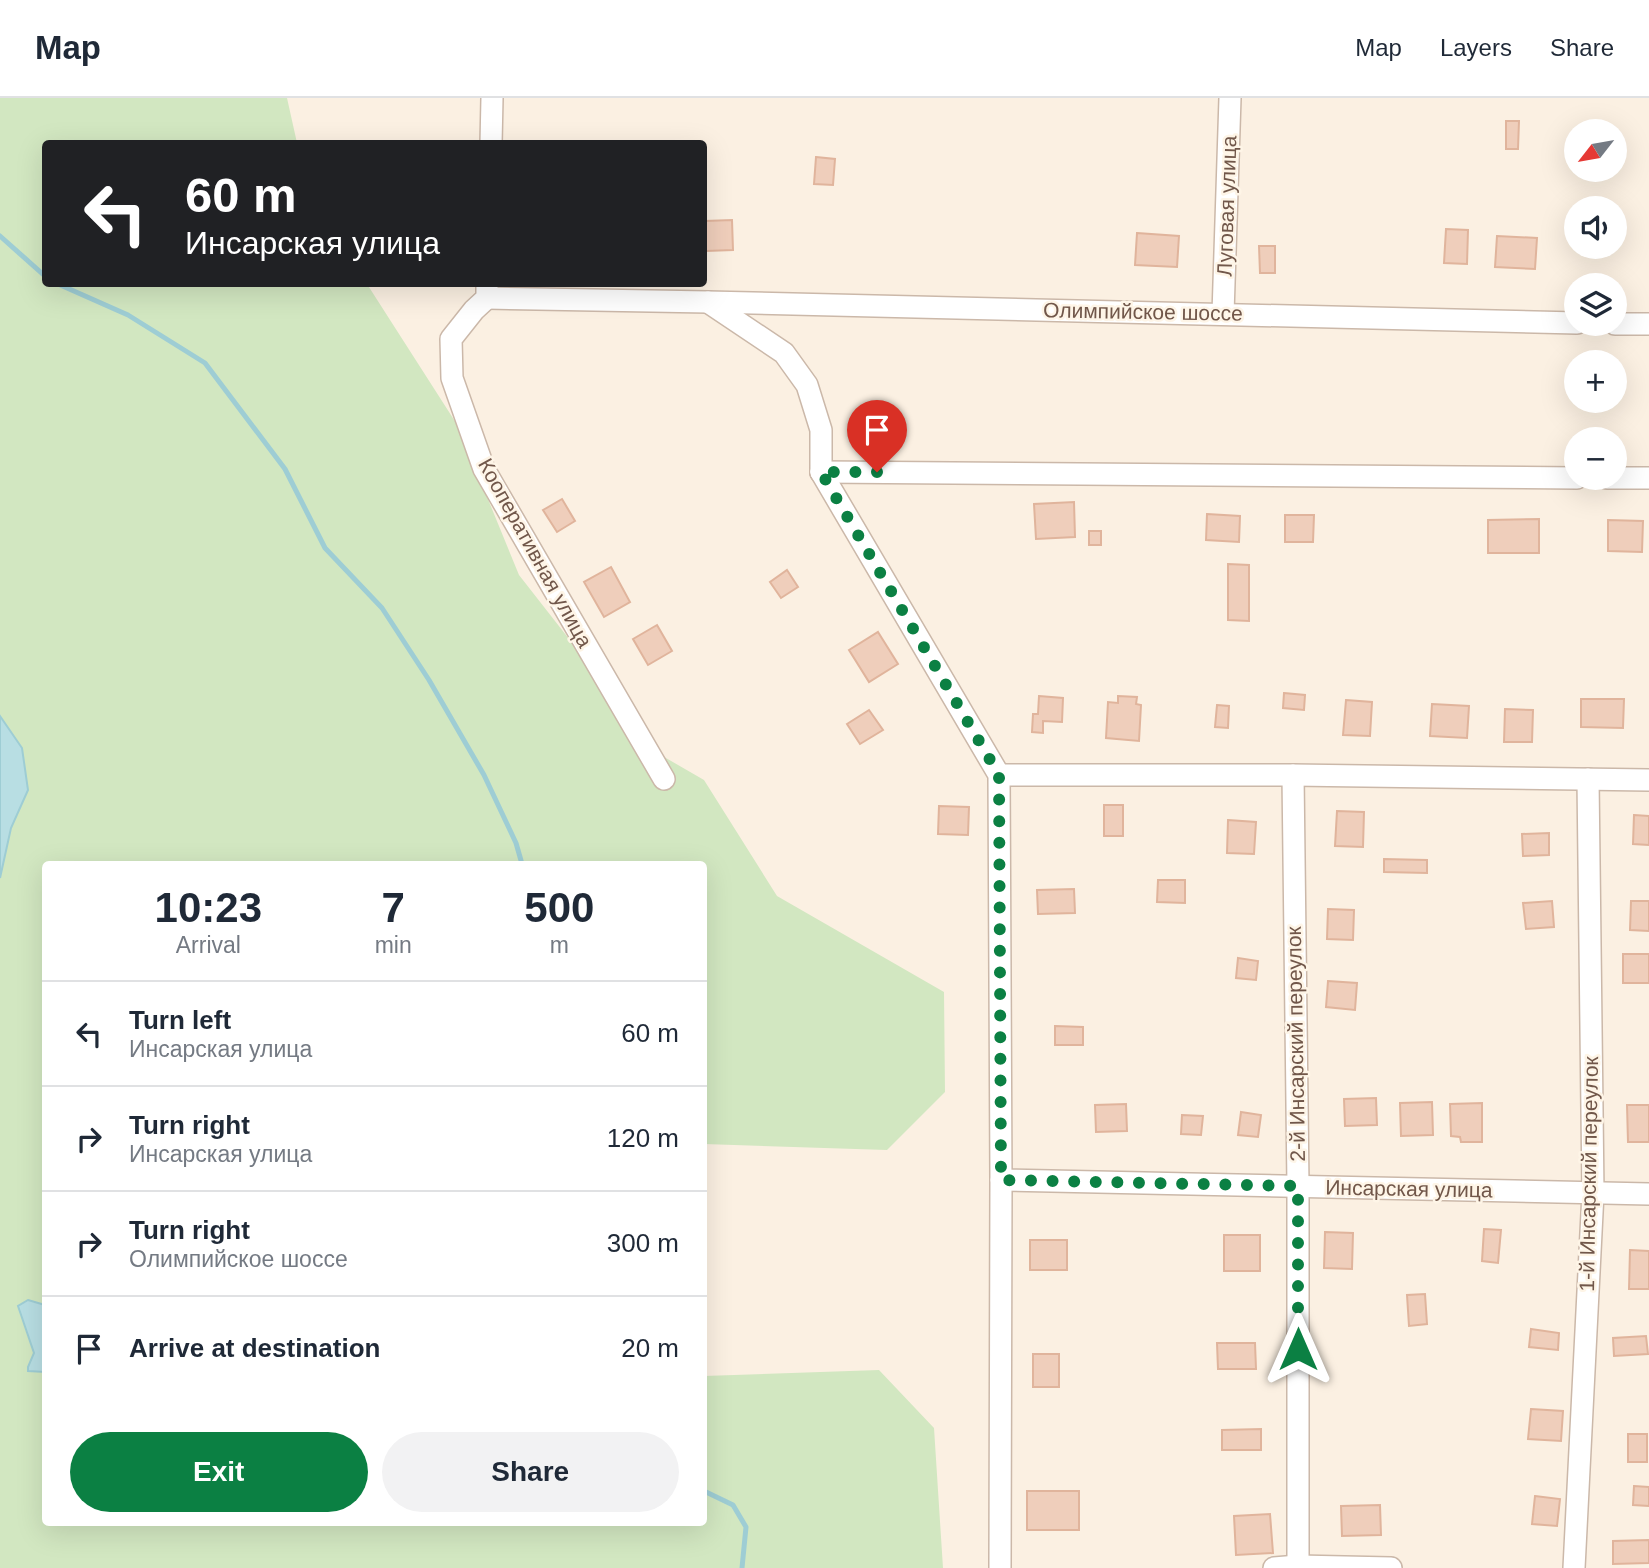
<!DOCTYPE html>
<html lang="en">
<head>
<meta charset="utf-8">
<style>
	:root { --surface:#fff; --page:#f2f2f3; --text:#1f2937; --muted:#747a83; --line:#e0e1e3; --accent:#0b8043 }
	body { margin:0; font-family:Arial,sans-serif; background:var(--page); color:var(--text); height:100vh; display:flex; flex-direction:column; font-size:26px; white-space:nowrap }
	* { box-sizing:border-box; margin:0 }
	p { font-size:23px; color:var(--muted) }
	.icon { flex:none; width:38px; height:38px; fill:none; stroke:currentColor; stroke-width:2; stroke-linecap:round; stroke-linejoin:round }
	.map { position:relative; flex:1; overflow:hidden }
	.details { position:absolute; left:42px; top:763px; width:665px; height:665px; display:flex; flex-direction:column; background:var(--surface); border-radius:7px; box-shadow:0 7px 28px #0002 }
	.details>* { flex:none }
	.top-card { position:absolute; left:42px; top:42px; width:665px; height:147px; border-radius:7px; box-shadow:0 7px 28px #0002; background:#202124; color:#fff; overflow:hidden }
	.needle { width:46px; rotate:239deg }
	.fabs { position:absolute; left:1564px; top:21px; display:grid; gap:14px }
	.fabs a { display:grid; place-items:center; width:63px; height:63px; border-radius:50%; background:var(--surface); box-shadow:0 7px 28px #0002; font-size:35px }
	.pin { position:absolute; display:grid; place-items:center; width:60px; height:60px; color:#fff; margin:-72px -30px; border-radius:50% 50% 50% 0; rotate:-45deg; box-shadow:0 0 7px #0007 }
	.pin .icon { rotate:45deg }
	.me { position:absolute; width:77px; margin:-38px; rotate:0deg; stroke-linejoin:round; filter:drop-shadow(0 0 5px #0008) }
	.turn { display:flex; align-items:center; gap:24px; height:147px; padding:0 28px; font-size:32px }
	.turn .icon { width:91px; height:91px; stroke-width:2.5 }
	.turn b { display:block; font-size:49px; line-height:60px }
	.eta { display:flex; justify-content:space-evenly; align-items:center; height:119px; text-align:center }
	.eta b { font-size:42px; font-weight:800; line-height:49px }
	.primary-button { display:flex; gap:14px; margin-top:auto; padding:14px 28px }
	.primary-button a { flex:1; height:80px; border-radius:42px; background:var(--accent); color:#fff; font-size:28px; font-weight:800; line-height:80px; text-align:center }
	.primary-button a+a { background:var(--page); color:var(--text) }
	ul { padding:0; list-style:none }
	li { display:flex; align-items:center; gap:21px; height:105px; padding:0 28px; border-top:2px solid var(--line) }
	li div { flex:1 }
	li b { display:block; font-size:26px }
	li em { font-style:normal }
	header { display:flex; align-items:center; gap:42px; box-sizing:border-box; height:98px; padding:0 35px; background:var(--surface); border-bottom:2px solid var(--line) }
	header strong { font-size:33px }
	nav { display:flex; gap:38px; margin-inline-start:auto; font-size:24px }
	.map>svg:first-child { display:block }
</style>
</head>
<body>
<header>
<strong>Map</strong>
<nav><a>Map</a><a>Layers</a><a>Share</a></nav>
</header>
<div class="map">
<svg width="1649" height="1470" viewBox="0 0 1649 1470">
	<rect width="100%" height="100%" fill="#fbf0e2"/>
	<path fill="#d2e7c1" d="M0,0H287L297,45L46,46V186H367L458,328L519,477L659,656L704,682L777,798L944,894L945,994L887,1052L704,1046V766H46V1424H704V1278L879,1272L934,1330L943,1470H0Z"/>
	<g fill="#b8dee3" stroke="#9ecdd4" stroke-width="2">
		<path d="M0,618L22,650L28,692L11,730L0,780Z"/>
		<path d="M28,1202L45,1207V1274L28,1273V1269L34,1255L18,1208Z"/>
	</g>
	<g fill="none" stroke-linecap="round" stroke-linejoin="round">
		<g stroke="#9ecdd4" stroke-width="5">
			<path d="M0,138L46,179"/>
			<path d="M58,186L128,217L205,265L285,371L325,450L382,510L429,582L484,677L516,745L522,766"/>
			<path d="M704,1393L733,1407L746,1429L742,1470"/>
		</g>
	</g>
	<g fill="#efcebb" stroke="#e0b49c" stroke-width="2">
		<path d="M1506,23H1519L1518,51H1506Z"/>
		<path d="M816,59L835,61L833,87L814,86Z"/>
		<path d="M732,122L733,152L706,153L705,123Z"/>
		<path d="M1446,131L1468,132L1467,166L1444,165Z"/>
		<path d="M1137,135L1179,138L1177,169L1135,167Z"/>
		<path d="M1497,138L1537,140L1535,171L1495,169Z"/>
		<path d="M1259,148H1275V175H1260Z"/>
		<path d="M562,401L575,423L557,434L543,412Z"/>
		<path d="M1074,404L1075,439L1036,441L1034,406Z"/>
		<path d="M1207,416L1240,418L1239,444L1206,442Z"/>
		<path d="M1285,417H1314L1313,444H1285Z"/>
		<path d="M1539,421V455H1488V422Z"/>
		<path d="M1608,422L1643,423L1642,454L1608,453Z"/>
		<rect x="1089" y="433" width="12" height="14"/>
		<path d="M1228,466L1249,467V523L1228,522Z"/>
		<path d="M611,469L630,504L604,519L584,484Z"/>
		<path d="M787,472L798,489L781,500L770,484Z"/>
		<path d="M657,527L672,553L648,567L633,541Z"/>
		<path d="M878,534L898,566L869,584L849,552Z"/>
		<path d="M1284,595L1305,597L1304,612L1283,610Z"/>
		<path d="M1039,598L1063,600L1062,624L1043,623V635L1032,634L1033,616H1038Z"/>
		<path d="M1118,598L1137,599L1136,606L1141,607L1139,643L1106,640L1108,604L1118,605Z"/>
		<path d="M1581,601H1624L1623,630L1581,629Z"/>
		<path d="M1346,602L1372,604L1370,638L1343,637Z"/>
		<path d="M1432,606L1469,608L1467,640L1430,638Z"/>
		<path d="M1217,607L1229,608L1228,630L1215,629Z"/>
		<path d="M1505,611L1533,612L1532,644H1504Z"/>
		<path d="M869,612L883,632L860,646L847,626Z"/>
		<rect x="1104" y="707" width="19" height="31"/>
		<path d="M939,708L969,709L968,737L938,736Z"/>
		<path d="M1337,713L1364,714L1363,749L1335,748Z"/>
		<path d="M1634,717L1649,718V747L1633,746Z"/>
		<path d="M1228,722L1256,724L1254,756L1227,755Z"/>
		<path d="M1549,735V757L1523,758L1522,736Z"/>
		<path d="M1384,761L1427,762V775L1384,774Z"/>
		<path d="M1158,782H1185V805L1157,804Z"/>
		<path d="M1074,791L1075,815L1038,816L1037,792Z"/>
		<path d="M1552,803L1554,829L1526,831L1523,805Z"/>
		<path d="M1631,803H1649V833L1630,832Z"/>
		<path d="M1328,811L1354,812L1353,842L1327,841Z"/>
		<rect x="1623" y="856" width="26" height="29"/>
		<path d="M1238,860L1258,863L1256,882L1236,880Z"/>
		<path d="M1328,883L1357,885L1355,912L1326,909Z"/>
		<path d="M1055,928L1083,929V947H1055Z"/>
		<path d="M1376,1000L1377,1027L1345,1028L1344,1001Z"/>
		<path d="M1432,1004L1433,1037L1401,1038L1400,1005Z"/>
		<path d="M1482,1005V1044H1461L1460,1039L1451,1038L1450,1006Z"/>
		<path d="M1126,1006L1127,1033L1096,1034L1095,1007Z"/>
		<path d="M1627,1007H1649V1044H1628Z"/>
		<path d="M1241,1014L1261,1017L1258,1039L1238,1037Z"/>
		<path d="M1182,1017L1203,1018L1201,1037L1181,1036Z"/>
		<path d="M1484,1131L1501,1132L1498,1165L1482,1163Z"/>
		<path d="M1325,1134L1353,1135L1352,1171L1324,1170Z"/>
		<rect x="1224" y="1137" width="36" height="36"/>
		<rect x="1030" y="1142" width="37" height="30"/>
		<path d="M1630,1152L1649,1153V1191H1629Z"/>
		<path d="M1425,1196L1427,1226L1409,1228L1407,1197Z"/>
		<path d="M1531,1231L1559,1235L1558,1252L1529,1249Z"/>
		<path d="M1646,1238L1648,1256L1614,1258L1613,1240Z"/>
		<path d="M1217,1245H1255L1256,1271H1218Z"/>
		<rect x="1033" y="1256" width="26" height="33"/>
		<path d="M1531,1311L1563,1313L1561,1343L1528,1341Z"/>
		<path d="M1261,1331V1352H1222V1332Z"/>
		<rect x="1628" y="1336" width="19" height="28"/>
		<path d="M1634,1388L1649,1389V1408L1633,1407Z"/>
		<rect x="1027" y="1393" width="52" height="39"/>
		<path d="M1535,1398L1560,1401L1557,1428L1532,1426Z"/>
		<path d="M1380,1407L1381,1437L1342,1438L1341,1408Z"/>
		<path d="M1270,1416L1273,1455L1236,1457L1234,1418Z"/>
		<path d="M1649,1442V1465L1613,1466V1443Z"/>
	</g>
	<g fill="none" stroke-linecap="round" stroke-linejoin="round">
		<g stroke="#cbb8a9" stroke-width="24">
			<g id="minor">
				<path d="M491,46L492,0"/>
				<path d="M487,186V200L474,212L451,241L452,280L484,371L664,681"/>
				<path d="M487,200L708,204L1577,225"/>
				<path d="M708,204L784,255L807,287L821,332V374"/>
				<path d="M1223,216L1230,0"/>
				<path d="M1615,226H1649"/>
				<path d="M821,374L999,677L1001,1082L1649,1096"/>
				<path d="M821,374L1577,380"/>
				<path d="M1607,380H1649"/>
				<path d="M999,677H1293L1649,682"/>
				<path d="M1293,677L1298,1088V1468"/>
				<path d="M1000,1470L1001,1082"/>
				<path d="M1274,1470L1298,1468L1391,1470"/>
				<path d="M1574,1470L1593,1095L1588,681"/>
			</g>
		</g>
		<use href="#minor" stroke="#fff" stroke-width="21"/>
	</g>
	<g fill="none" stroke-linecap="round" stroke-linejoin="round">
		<path stroke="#0b8043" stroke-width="12" stroke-dasharray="0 21.6" d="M877,374H821L999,677L1001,1082L1298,1088V1251"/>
	</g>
	<g text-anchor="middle" stroke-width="5" stroke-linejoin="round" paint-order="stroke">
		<g font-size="21" fill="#71574a" stroke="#fef5e7">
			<text transform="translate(1227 108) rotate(-88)" y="7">Луговая улица</text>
			<text transform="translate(1143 214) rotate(1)" y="7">Олимпийское шоссе</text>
			<text transform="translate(535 455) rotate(61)" y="7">Кооперативная улица</text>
			<text transform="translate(1296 946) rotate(-91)" y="7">2-й Инсарский переулок</text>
			<text transform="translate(1589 1076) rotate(-89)" y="7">1-й Инсарский переулок</text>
			<text transform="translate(1409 1091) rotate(1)" y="7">Инсарская улица</text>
		</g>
	</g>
</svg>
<div class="fabs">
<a><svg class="needle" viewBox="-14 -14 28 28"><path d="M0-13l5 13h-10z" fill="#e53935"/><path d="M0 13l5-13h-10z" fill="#747a83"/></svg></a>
<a><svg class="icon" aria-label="sound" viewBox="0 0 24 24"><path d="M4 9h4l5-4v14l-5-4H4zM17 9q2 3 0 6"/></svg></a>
<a><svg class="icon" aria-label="layers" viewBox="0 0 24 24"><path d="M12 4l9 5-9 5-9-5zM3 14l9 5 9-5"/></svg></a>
<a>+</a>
<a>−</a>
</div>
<div class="pin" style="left:877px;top:374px;background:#d93025"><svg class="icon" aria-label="arrive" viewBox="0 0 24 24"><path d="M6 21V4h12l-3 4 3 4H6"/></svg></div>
<svg class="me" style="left:1298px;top:1251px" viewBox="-20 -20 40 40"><path d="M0-17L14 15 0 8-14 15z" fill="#0b8043" stroke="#fff" stroke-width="4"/></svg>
<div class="top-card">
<div class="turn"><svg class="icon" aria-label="left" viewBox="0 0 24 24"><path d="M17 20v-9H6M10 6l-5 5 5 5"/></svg><div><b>60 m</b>Инсарская улица</div></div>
</div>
<section class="details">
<div class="eta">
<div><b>10:23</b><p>Arrival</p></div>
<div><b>7</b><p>min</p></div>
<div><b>500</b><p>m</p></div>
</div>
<ul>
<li><svg class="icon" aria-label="left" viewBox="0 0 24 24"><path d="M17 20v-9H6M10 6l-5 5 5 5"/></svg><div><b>Turn left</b><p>Инсарская улица</p></div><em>60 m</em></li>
<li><svg class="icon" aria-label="right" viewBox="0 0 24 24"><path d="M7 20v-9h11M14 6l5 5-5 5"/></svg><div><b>Turn right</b><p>Инсарская улица</p></div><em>120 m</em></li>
<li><svg class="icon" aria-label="right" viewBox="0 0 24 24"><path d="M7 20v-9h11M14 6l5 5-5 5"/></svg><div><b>Turn right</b><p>Олимпийское шоссе</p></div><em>300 m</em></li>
<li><svg class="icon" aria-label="arrive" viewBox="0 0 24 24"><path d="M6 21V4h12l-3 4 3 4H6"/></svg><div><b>Arrive at destination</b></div><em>20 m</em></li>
</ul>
<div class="primary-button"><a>Exit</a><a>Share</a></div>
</section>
</div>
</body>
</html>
